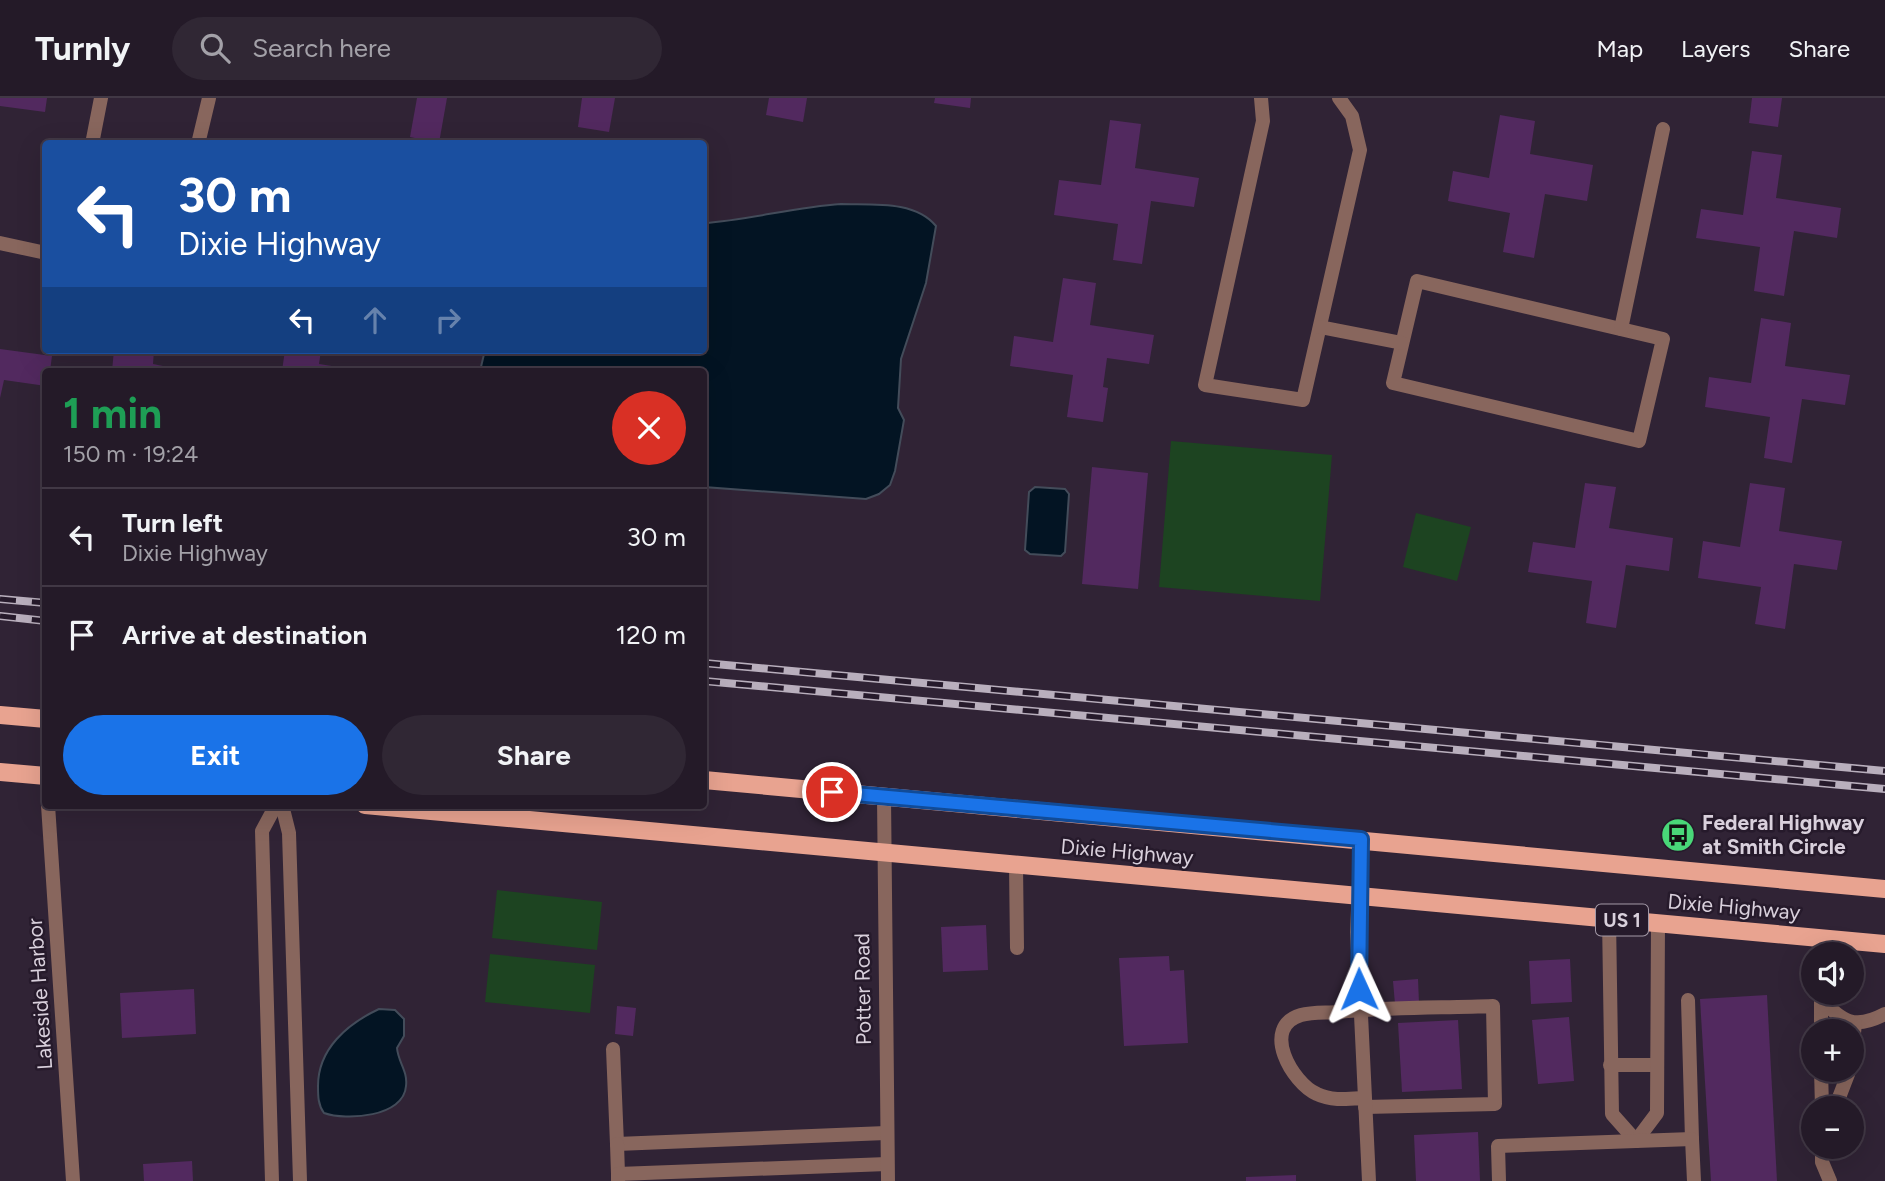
<!DOCTYPE html>
<html lang="en">
<head>
<meta charset="utf-8">
<style>
	:root { --surface:#241a28; --page:#302734; --text:#f1f3f6; --muted:#a3a1a8; --line:#413845; --accent:#1a73e8 }
	body { margin:0; font-family:Figtree,sans-serif; background:var(--page); color:var(--text); height:100vh; display:flex; flex-direction:column; font-size:26px; white-space:nowrap }
	* { box-sizing:border-box; margin:0 }
	p { font-size:23px; color:var(--muted) }
	.icon { flex:none; width:38px; height:38px; fill:none; stroke:currentColor; stroke-width:2; stroke-linecap:round; stroke-linejoin:round }
	.map { position:relative; flex:1; overflow:hidden }
	.side { position:absolute; left:42px; top:270px; width:665px; height:441px; display:flex; flex-direction:column; background:var(--surface); border-radius:7px; box-shadow:0 7px 28px #0002,0 0 0 2px var(--line) }
	.side>* { flex:none }
	.guide { position:absolute; left:42px; top:42px; width:665px; height:214px; border-radius:7px; box-shadow:0 7px 28px #0002,0 0 0 2px var(--line); background:#1a4fa0; color:#fff; overflow:hidden }
	.fabs { position:absolute; left:1801px; top:844px; display:grid; gap:14px }
	.fabs a { display:grid; place-items:center; width:63px; height:63px; border-radius:50%; background:var(--surface); box-shadow:0 7px 28px #0002,0 0 0 2px var(--line); font-size:35px }
	.pin { position:absolute; display:grid; place-items:center; width:60px; height:60px; color:#fff; margin:-30px; border:4px solid #fff; border-radius:50%; box-shadow:0 2px 7px #0007 }
	.me { position:absolute; width:77px; margin:-38px; rotate:359deg; stroke-linejoin:round; filter:drop-shadow(0 0 5px #0008) }
	.turn { display:flex; align-items:center; gap:24px; height:147px; padding:0 21px; font-size:32px }
	.turn .icon { width:91px; height:91px; stroke-width:2.5 }
	.turn b { display:block; font-size:49px; line-height:60px }
	.lanes { display:flex; align-items:center; height:66px; padding:0 21px; background:#0003; justify-content:center; gap:35px; direction:ltr }
	.lanes .off { opacity:.35 }
	.round { display:grid; place-items:center; flex:none; width:74px; height:74px; border-radius:37px; background:var(--page) }
	.head { display:flex; align-items:center; justify-content:space-between; height:119px; padding:0 21px }
	h1 { font-size:42px; font-weight:700; line-height:52px; color:#1e9e55 }
	.primary-button { display:flex; gap:14px; margin-top:auto; padding:14px 21px }
	.primary-button a { flex:1; height:80px; border-radius:42px; background:var(--accent); color:#fff; font-size:28px; font-weight:700; line-height:80px; text-align:center }
	.primary-button a+a { background:var(--page); color:var(--text) }
	ul { padding:0; list-style:none }
	li { display:flex; align-items:center; gap:21px; height:98px; padding:0 21px; border-top:2px solid var(--line) }
	li div { flex:1 }
	li b { display:block; font-size:26px }
	li em { font-style:normal }
	header { display:flex; align-items:center; gap:42px; box-sizing:border-box; height:98px; padding:0 35px; background:var(--surface); border-bottom:2px solid var(--line) }
	header strong { font-size:33px }
	nav { display:flex; gap:38px; margin-inline-start:auto; font-size:24px }
	.search { width:490px; height:63px; background:var(--page); display:flex; align-items:center; gap:18px; box-sizing:border-box; padding:0 24px; border-radius:38px; color:var(--muted); font-size:26px }
	.map>svg:first-child { display:block }
</style>
</head>
<body>
<header>
<strong>Turnly</strong>
<div class="search"><svg class="icon" aria-label="search" viewBox="0 0 24 24"><circle cx="10" cy="10" r="6"/><path d="M15 15l6 6"/></svg>Search here</div>
<nav><a>Map</a><a>Layers</a><a>Share</a></nav>
</header>
<div class="map">
<svg width="1885" height="1083" viewBox="0 0 1885 1083">
	<rect width="100%" height="100%" fill="#302335"/>
	<g fill="#1d4421">
		<path d="M1171,343L1332,357L1320,503L1159,489Z"/>
		<path d="M1416,415L1471,429L1457,483L1403,469Z"/>
		<path d="M497,792L602,804L597,852L492,840Z"/>
		<path d="M490,856L595,867L590,915L485,904Z"/>
	</g>
	<g fill="#031423" stroke="#434c5a" stroke-width="2">
		<path d="M841,106C872,107 915,102 936,128L926,185L901,261L898,310L904,322L895,373L890,387L879,396L866,401L704,389V273H480L485,252H704V125C750,122 794,109 841,106Z"/>
		<path d="M1035,389L1065,391L1069,396L1065,454L1061,458L1030,456L1025,452L1029,394Z"/>
		<path d="M379,911L395,912L404,921V938L397,950C398,964 408,973 406,988C404,1019 346,1023 324,1015C318,1007 318,998 318,988C318,951 347,926 379,911Z"/>
	</g>
	<g fill="#52295f">
		<path d="M0,0H47L45,14L0,8Z"/>
		<path d="M417,0H447L439,45L410,39Z"/>
		<path d="M582,0H615L609,34L578,29Z"/>
		<path d="M769,0H807L803,24L766,17Z"/>
		<path d="M935,0H971L970,10L934,5Z"/>
		<path d="M1752,0H1782L1778,29L1749,25Z"/>
		<path d="M1500,17L1535,23L1530,56L1593,67L1587,103L1545,96L1534,160L1503,154L1510,115L1448,103L1453,73L1489,80Z"/>
		<path d="M1110,22L1141,26L1135,70L1199,80L1194,109L1151,103L1142,166L1113,162L1118,126L1054,117L1059,82L1101,87Z"/>
		<path d="M1752,53L1782,57L1776,100L1841,110L1837,140L1794,133L1784,198L1754,193L1760,149L1696,140L1701,111L1743,117Z"/>
		<path d="M1063,180L1096,185L1090,227L1154,237L1149,266L1107,260L1103,289L1108,290L1103,324L1067,319L1073,277L1010,268L1014,238L1053,244Z"/>
		<path d="M1761,220L1791,225L1785,268L1850,277L1845,307L1802,301L1792,365L1764,360L1770,319L1705,309L1709,279L1751,285Z"/>
		<path d="M0,251L52,258L50,273H46V288L4,282L0,300Z"/>
		<path d="M114,252H154L153,266L188,273H112Z"/>
		<path d="M285,252H321L319,266L364,273H282Z"/>
		<path d="M1092,369L1148,375L1138,491L1082,486Z"/>
		<path d="M1585,385L1616,389L1609,430L1673,440L1669,473L1626,467L1616,530L1586,525L1592,483L1528,474L1533,444L1575,450Z"/>
		<path d="M1750,385L1785,390L1779,433L1842,443L1837,472L1794,466L1785,531L1755,526L1761,489L1698,480L1703,443L1740,449Z"/>
		<path d="M986,827L988,872L943,874L941,829Z"/>
		<path d="M1169,858L1170,873L1184,872L1188,945L1124,948L1119,860Z"/>
		<path d="M1570,861L1572,904L1531,906L1529,863Z"/>
		<path d="M1418,881L1419,905L1395,906L1393,883Z"/>
		<path d="M194,891L196,936L122,940L120,895Z"/>
		<path d="M1767,897L1777,1083H1711L1700,901Z"/>
		<path d="M617,908L636,910L633,938L615,936Z"/>
		<path d="M1569,919L1574,983L1538,986L1532,922Z"/>
		<path d="M1458,922L1462,991L1402,994L1398,925Z"/>
		<path d="M1478,1034L1480,1083H1416L1414,1037Z"/>
		<path d="M192,1063L193,1083H144L143,1066Z"/>
		<path d="M1296,1077V1083H1246V1079Z"/>
	</g>
	<g fill="none" stroke-linecap="round" stroke-linejoin="round">
		<g stroke="#88665d" stroke-width="14">
			<path d="M1261,0L1263,23L1205,287L1303,302L1360,52L1352,18L1339,0"/>
			<path d="M92,46L101,0"/>
			<path d="M198,46L209,0"/>
			<path d="M0,145L46,155"/>
			<path d="M1417,183L1663,241L1639,343L1393,285Z"/>
			<path d="M1320,229L1402,245"/>
			<path d="M1621,231L1663,31"/>
			<path d="M282,707L289,735L300,1083"/>
			<path d="M1016,767L1017,850"/>
			<path d="M1609,820L1612,1016L1636,1043"/>
			<path d="M1822,856L1823,840"/>
			<path d="M1821,901C1842,924 1855,932 1885,916"/>
			<path d="M1688,902L1692,1041"/>
			<path d="M1821,933V899"/>
			<path d="M613,951L617,1046L886,1035"/>
			<path d="M1852,955L1855,925"/>
			<path d="M1610,967H1655"/>
			<path d="M1821,971L1822,1010"/>
			<path d="M1364,1000C1348,1001 1331,1003 1317,996C1292,985 1260,929 1301,917C1312,914 1326,915 1338,914C1390,909 1442,910 1493,908L1495,1006L1365,1009"/>
			<path d="M1835,1010L1850,971"/>
			<path d="M1636,1043L1657,1015L1658,825"/>
			<path d="M617,1046L618,1076"/>
			<path d="M1822,1048V1064L1830,1083"/>
			<path d="M272,1083L262,733L276,707"/>
			<path d="M618,1083V1076L887,1066"/>
			<path d="M1499,1083L1498,1048L1692,1041L1694,1083"/>
		</g>
		<g stroke="#88665d" stroke-width="14">
			<path d="M884,699L888,1083"/>
			<path d="M48,707L73,1083"/>
			<path d="M1361,741L1357,834L1369,1083"/>
		</g>
		<g stroke="#e8a390" stroke-width="18">
			<path d="M0,617L46,621"/>
			<path d="M0,674L46,678"/>
			<path d="M704,682L1885,791"/>
			<path d="M365,707L1885,846"/>
		</g>
		<g stroke="#b9afbd" stroke-width="8">
			<g id="rail">
				<path d="M0,501L46,505"/>
				<path d="M0,518L46,523"/>
				<path d="M704,565L1885,673"/>
				<path d="M704,583L1885,691"/>
			</g>
		</g>
		<use href="#rail" stroke="#261a2b" stroke-width="5" stroke-dasharray="16" stroke-linecap="butt"/>
	</g>
	<g fill="none" stroke-linecap="round" stroke-linejoin="round">
		<g stroke="#114b97" stroke-width="18">
			<path id="route" d="M832,694L1361,741L1359,891"/>
		</g>
		<use href="#route" stroke="#1a73e8" stroke-width="12"/>
	</g>
	<defs>
		<g id="bus-disc" transform="scale(1.75)"><circle r="9.5" fill="#49d778" stroke="#261a2b"/><path d="M-5-6H5V4H4V6H2V4H-2V6H-4V4H-5ZM-3.5-4V0h7V-4ZM-3.5 1.2v1.5H-2V1.2ZM2 1.2v1.5H3.5V1.2Z" fill="#111"/></g>
	</defs>
	<g fill-rule="evenodd">
		<use href="#bus-disc" x="1678" y="737"/>
	</g>
	<g text-anchor="middle" stroke-width="5" stroke-linejoin="round" paint-order="stroke">
		<rect fill="#261a2b" stroke="#a399a7" stroke-width="2" x="1596" y="806.5" width="52" height="31" rx="5"/>
		<g font-size="19" font-weight="bold" fill="#d9d0dc">
			<text x="1622" y="829">US 1</text>
		</g>
		<g font-size="21" font-weight="bold" fill="#d9d0dc" stroke="#261a2b" text-anchor="start">
			<text x="1702" y="732">Federal Highway<tspan x="1702" dy="24">at Smith Circle</tspan></text>
		</g>
		<g font-size="21" fill="#d9d0dc" stroke="#261a2b">
			<text transform="translate(1127 754) rotate(5)" y="7">Dixie Highway</text>
			<text transform="translate(1734 809) rotate(5)" y="7">Dixie Highway</text>
			<text transform="translate(863 891) rotate(-91)" y="7">Potter Road</text>
			<text transform="translate(40 896) rotate(-94)" y="7">Lakeside Harbor</text>
		</g>
	</g>
</svg>
<div class="fabs">
<a><svg class="icon" aria-label="sound" viewBox="0 0 24 24"><path d="M4 9h4l5-4v14l-5-4H4zM17 9q2 3 0 6"/></svg></a>
<a>+</a>
<a>−</a>
</div>
<div class="pin" style="left:832px;top:694px;background:#d93025"><svg class="icon" aria-label="arrive" viewBox="0 0 24 24"><path d="M6 21V4h12l-3 4 3 4H6"/></svg></div>
<svg class="me" style="left:1359px;top:891px" viewBox="-20 -20 40 40"><path d="M0-17L14 15 0 8-14 15z" fill="#1a73e8" stroke="#fff" stroke-width="4"/></svg>
<div class="guide">
<div class="turn"><svg class="icon" aria-label="left" viewBox="0 0 24 24"><path d="M17 20v-9H6M10 6l-5 5 5 5"/></svg><div><b>30 m</b>Dixie Highway</div></div>
<div class="lanes"><svg class="icon" aria-label="left" viewBox="0 0 24 24"><path d="M17 20v-9H6M10 6l-5 5 5 5"/></svg><svg class="icon off" aria-label="ahead" viewBox="0 0 24 24"><path d="M12 20V5M6 11l6-6 6 6"/></svg><svg class="icon off" aria-label="right" viewBox="0 0 24 24"><path d="M7 20v-9h11M14 6l5 5-5 5"/></svg></div>
</div>
<section class="side">
<div class="head"><div><h1>1 min</h1><p>150 m · 19:24</p></div><a class="round" style="background:#d93025;color:#fff"><svg class="icon" aria-label="close" viewBox="0 0 24 24"><path d="M6 6l12 12M18 6L6 18"/></svg></a></div>
<ul>
<li><svg class="icon" aria-label="left" viewBox="0 0 24 24"><path d="M17 20v-9H6M10 6l-5 5 5 5"/></svg><div><b>Turn left</b><p>Dixie Highway</p></div><em>30 m</em></li>
<li><svg class="icon" aria-label="arrive" viewBox="0 0 24 24"><path d="M6 21V4h12l-3 4 3 4H6"/></svg><div><b>Arrive at destination</b></div><em>120 m</em></li>
</ul>
<div class="primary-button"><a>Exit</a><a>Share</a></div>
</section>
</div>
</body>
</html>
